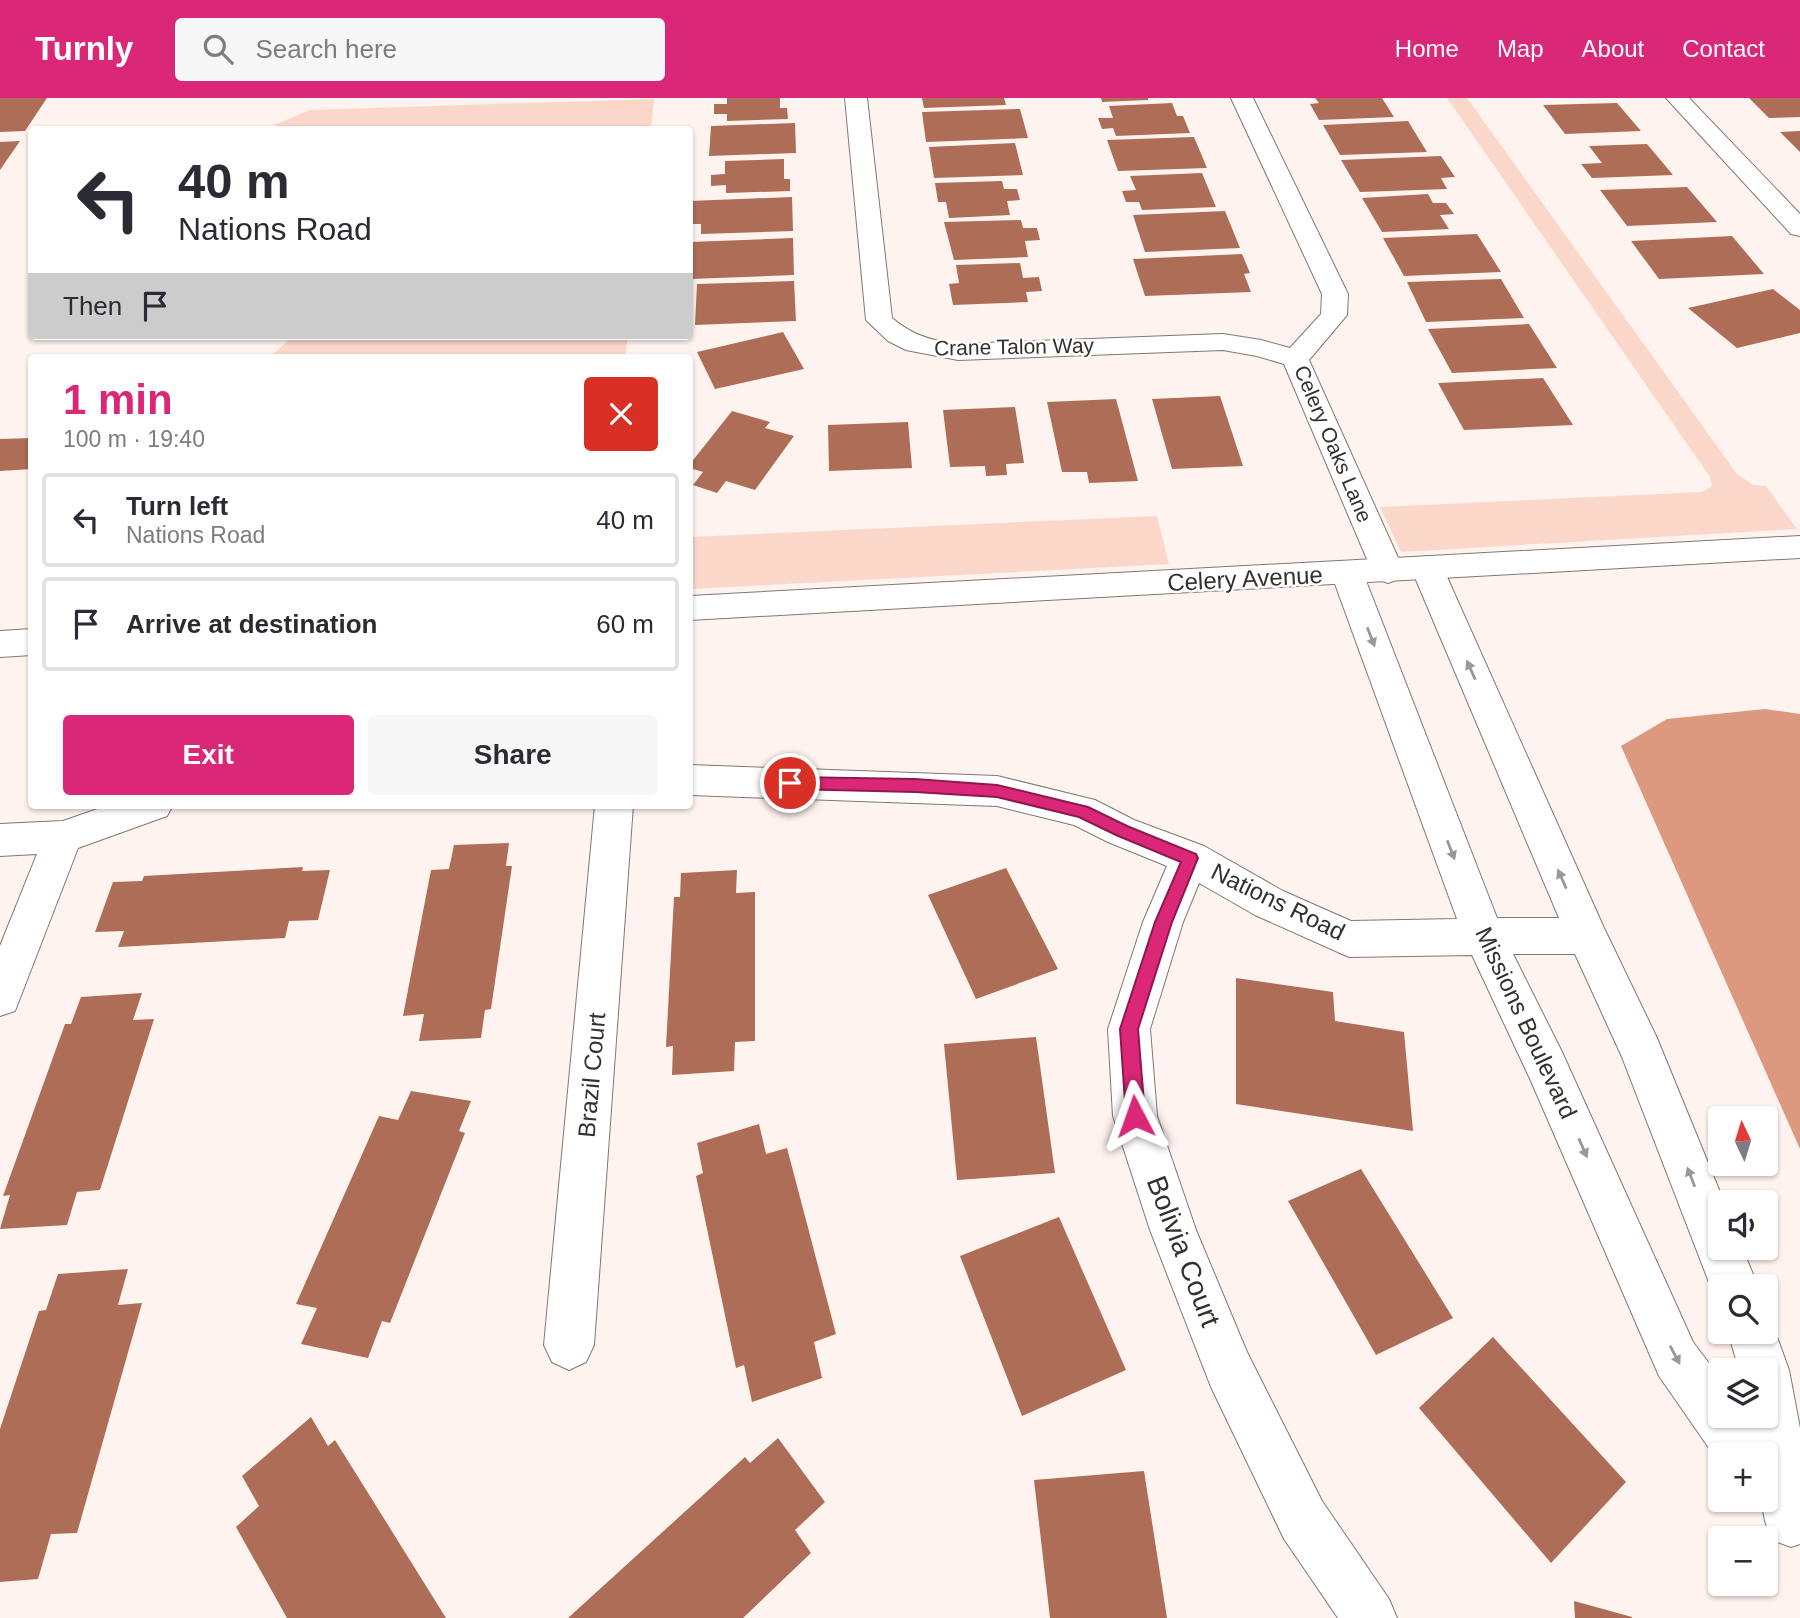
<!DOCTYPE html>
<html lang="en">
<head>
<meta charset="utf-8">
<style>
	:root { --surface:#fff; --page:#f7f7f7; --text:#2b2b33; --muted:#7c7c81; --line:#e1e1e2; --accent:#db2777 }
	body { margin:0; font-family:Arial,sans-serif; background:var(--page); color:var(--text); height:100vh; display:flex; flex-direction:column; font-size:26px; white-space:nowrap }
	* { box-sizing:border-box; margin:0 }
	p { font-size:23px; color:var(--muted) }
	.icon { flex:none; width:38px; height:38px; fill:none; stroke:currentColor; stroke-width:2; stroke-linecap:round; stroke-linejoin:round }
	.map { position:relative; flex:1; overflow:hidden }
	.sheet { position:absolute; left:28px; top:256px; width:665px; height:455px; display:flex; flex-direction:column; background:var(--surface); border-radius:7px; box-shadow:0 2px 5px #0004 }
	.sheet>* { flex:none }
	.banner { position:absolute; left:28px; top:28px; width:665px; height:214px; border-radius:7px; box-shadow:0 2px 5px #0004; background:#fff; color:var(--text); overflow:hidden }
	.needle { width:46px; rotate:356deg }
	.buttons { position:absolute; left:1708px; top:1008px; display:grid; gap:14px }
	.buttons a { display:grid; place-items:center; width:70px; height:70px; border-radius:7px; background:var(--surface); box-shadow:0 2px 5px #0004; font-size:35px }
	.pin { position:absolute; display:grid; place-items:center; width:60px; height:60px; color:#fff; margin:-30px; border:4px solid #fff; border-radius:50%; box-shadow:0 2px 7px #0007 }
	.me { position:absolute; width:77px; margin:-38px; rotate:356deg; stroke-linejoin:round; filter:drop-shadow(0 0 5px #0008) }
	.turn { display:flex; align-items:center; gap:24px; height:147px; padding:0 35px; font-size:32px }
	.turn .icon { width:91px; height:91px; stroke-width:2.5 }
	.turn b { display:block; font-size:49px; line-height:60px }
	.then { display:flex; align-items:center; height:66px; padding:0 35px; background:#0003; gap:14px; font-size:26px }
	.round { display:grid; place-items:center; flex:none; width:74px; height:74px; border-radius:7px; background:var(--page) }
	.head { display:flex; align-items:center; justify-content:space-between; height:119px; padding:0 35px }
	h1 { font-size:42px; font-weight:700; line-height:52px; color:var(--accent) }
	.button { display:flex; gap:14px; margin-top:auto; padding:14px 35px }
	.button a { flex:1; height:80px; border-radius:7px; background:var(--accent); color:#fff; font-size:28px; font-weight:700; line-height:80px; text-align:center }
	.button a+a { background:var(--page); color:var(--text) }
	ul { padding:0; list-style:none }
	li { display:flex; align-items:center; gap:21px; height:94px; margin:0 14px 10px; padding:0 21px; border:4px solid var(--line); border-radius:7px }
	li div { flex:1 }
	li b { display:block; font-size:26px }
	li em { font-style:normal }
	header { display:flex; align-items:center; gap:42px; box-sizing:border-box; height:98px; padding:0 35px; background:var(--accent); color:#fff }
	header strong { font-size:33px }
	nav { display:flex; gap:38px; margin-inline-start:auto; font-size:24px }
	.search { width:490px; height:63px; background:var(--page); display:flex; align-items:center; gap:18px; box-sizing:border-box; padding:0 24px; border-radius:7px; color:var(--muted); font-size:26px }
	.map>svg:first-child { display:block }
</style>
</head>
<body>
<header>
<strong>Turnly</strong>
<div class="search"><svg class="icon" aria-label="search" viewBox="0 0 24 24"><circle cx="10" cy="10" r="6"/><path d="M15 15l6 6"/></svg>Search here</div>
<nav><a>Home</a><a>Map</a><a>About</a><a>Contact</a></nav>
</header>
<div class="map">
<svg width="1800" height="1520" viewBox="0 0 1800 1520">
	<rect width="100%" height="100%" fill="#fef3ef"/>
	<g fill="#fbd7ca">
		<path d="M1447,0H1467L1737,376L1753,387L1766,388L1797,431L1401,454L1380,409L1702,394L1712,388L1710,379Z"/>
		<path d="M654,1L651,31H265L310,12Z"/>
		<path d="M293,238H628L625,259H270Z"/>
		<path d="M1157,418L1169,466L690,491V439Z"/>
	</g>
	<path fill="#dd9980" d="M1765,611L1800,616V1051L1621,648L1667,621Z"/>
	<g fill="#ae6d56">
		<path d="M0,0H47L25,33L0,34Z"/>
		<path d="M727,0H780V10H787L788,21L727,23V16H714V6H727Z"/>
		<path d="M922,0H1004L1006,7L924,10Z"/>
		<path d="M1101,0H1148V2L1102,4Z"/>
		<path d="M1315,0H1382L1394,19L1319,22L1310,6L1319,5Z"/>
		<path d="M1749,0H1800V19L1769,20Z"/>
		<path d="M1172,5L1177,18H1183L1190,35L1116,38L1113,30L1102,31L1098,20H1113L1109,8Z"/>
		<path d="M1617,5L1641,33L1565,36L1543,7Z"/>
		<path d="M1020,11L1028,40L926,44L922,14Z"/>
		<path d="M1408,23L1427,54L1340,57L1323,27Z"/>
		<path d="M795,25L796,55L709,58L711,28Z"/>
		<path d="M1800,33V54L1780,34Z"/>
		<path d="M1194,39L1207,70L1118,73L1107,42Z"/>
		<path d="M20,43L0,72V44Z"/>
		<path d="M1015,45L1023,77L934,80L929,49Z"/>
		<path d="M1647,46L1673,77L1592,80L1581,66L1602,65L1589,48Z"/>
		<path d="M1441,58L1455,79L1441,80L1447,91L1360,94L1341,62Z"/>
		<path d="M784,61V81H790V93L726,95V87L711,88V77L725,76V63Z"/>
		<path d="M1202,75L1216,109L1142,112L1139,104H1126L1122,93L1136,92L1130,78Z"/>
		<path d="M1002,83L1004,91H1017L1020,102L1007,103L1010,117L949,120L946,104H938L935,85Z"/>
		<path d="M1687,89L1717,124L1627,128L1600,92Z"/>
		<path d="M1428,96L1433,105H1446L1454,116L1440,117L1449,131L1382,134L1362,100Z"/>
		<path d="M792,99L793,133L701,136V126H690V103Z"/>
		<path d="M1225,113L1240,150L1145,154L1133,117Z"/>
		<path d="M1021,122L1023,130H1037L1040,142L1025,143L1028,159L954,162L944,124Z"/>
		<path d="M1477,136L1501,174L1404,178L1383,140Z"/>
		<path d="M1732,138L1764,176L1659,181L1631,143Z"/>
		<path d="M793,140L794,177L690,181V144Z"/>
		<path d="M1242,156L1250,175L1244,176L1251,194L1145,198L1133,161Z"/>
		<path d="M1020,165L1023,180L1039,179L1042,193L1026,194L1028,204L953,207L949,186L959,185L956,167Z"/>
		<path d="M1501,181L1524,220L1426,224L1407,184Z"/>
		<path d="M794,183L796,223L695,227L697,186Z"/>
		<path d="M1773,191L1800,212V235L1737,250L1688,210Z"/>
		<path d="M1529,226L1557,270L1452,275L1428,231Z"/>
		<path d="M783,234L804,271L715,291L697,254Z"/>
		<path d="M1543,280L1573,327L1464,332L1438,285Z"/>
		<path d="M1220,298L1243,368L1172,371L1152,301Z"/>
		<path d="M1116,301L1138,383L1089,385L1087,374H1062L1047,304Z"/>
		<path d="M1015,309L1024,365L1006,366L1007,377L986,378L985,368L950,369L943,312Z"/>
		<path d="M732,313L770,324L765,330L794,338L755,392L726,383L717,395L693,387L703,374L690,370V366Z"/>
		<path d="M908,324L912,370L829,373L828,327Z"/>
		<path d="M32,340V371L0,373V341Z"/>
		<path d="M509,745L506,768H512L491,911L485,912L481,940L419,943L424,916L403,918L431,772L449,771L454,747Z"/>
		<path d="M303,769L302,773L330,772L318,822L289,823L285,840L118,849L124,833L95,834L113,784L142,783L144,778Z"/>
		<path d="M1006,770L1058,871L976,901L928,797Z"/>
		<path d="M737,772L736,795L755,794V943L735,944L734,973L672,977L673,948L666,949L674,799H680L681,775Z"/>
		<path d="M1236,880L1333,894L1335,923L1404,934L1413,1033L1236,1006Z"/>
		<path d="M142,895L133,922L154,921L100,1092L77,1094L67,1127L0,1131L10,1097L3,1098L65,926H71L81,899Z"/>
		<path d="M1036,939L1055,1075L957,1082L944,946Z"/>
		<path d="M411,993L471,1003L459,1033L465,1035L390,1225L382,1223L368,1260L301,1246L317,1210L296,1206L379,1018L398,1022Z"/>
		<path d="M759,1026L766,1056L787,1050L836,1236L814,1244L822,1280L752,1304L744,1267L736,1270L696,1078L703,1075L697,1045Z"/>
		<path d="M1361,1071L1453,1220L1376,1257L1288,1103Z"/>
		<path d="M1059,1119L1126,1272L1022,1318L960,1158Z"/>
		<path d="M128,1171L118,1207L142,1205L77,1435L51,1436L38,1481L0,1484V1331L39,1213L46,1212L58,1176Z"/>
		<path d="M1493,1239L1626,1384L1551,1465L1419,1310Z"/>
		<path d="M311,1319L328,1348L335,1342L446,1520H287L236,1429L259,1408L242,1378Z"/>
		<path d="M778,1340L825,1404L795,1432L811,1455L743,1520H568L745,1359L750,1365Z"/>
		<path d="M1144,1373L1167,1520H1050L1034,1382Z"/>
		<path d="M1574,1503L1632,1519V1520H1575Z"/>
	</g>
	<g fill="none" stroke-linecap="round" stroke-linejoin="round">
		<g stroke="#817773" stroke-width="2">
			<g id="minor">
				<path d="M845,0H867L892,220C912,237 932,243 958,246L1223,236L1261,242L1290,250L1321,216L1322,196L1231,0H1253L1348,196L1347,217L1309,262L1404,473L1399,481L1388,485L1377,481L1372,473L1284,266L1257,258L1223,252L958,262L906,252L888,243L866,222Z"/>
				<path d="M1666,0H1689L1800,116V138L1791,136Z"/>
				<path d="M1427,458L1438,462L1443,470L1604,830L1657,940L1724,1104H1720V1150H1742L1758,1188H1720V1206L1717,1205L1622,959L1575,856H1513L1562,954L1693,1244L1720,1280V1318H1766V1272H1739L1728,1234H1766V1215L1769,1217L1789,1272L1800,1330V1446L1791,1449L1772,1442L1765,1423L1761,1402H1766V1356H1720V1366L1659,1278L1531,983L1472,857L1349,859L1255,817L1199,785L1183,824L1150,931L1157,1018L1196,1132L1247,1254L1322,1403L1389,1501L1397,1520H1338L1284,1441L1211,1289L1150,1132L1113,1018L1108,931L1143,824L1167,768L1108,744L1074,727L997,708L690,697V667L997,678L1095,702L1134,722L1204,748L1283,793L1351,823L1457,821L1331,475L1336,467L1347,463L1358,467L1363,475L1497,820H1559L1411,470L1416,462Z"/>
				<path d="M109,707H173L167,718L78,750L15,913L0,918V848L37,756L0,758V726L63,723Z"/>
				<path d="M595,707H633L594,1247L586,1264L569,1272L552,1264L544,1247Z"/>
			</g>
		</g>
		<g stroke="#817773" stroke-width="2">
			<g id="secondary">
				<path d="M1800,438V460L690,522V498Z"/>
				<path d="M32,531V557L0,559V533Z"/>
			</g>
		</g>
		<use href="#minor" fill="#fff" fill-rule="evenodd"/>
		<use href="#secondary" fill="#fff" fill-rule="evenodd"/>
	</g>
	<defs><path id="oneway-solid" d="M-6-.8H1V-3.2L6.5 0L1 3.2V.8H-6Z" transform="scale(1.75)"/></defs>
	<g fill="#9a9896">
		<use href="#oneway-solid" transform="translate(1371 539) rotate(69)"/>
		<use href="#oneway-solid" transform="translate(1471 572) rotate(-114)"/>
		<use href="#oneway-solid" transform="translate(1451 752) rotate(69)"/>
		<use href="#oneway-solid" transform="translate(1562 781) rotate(-114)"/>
		<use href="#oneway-solid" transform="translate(1583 1050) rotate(66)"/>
		<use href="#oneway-solid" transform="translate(1691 1079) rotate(-111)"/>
		<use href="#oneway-solid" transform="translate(1675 1257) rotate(62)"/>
	</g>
	<path fill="#db2777" stroke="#8e194d" stroke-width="2" d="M790,679L915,681L997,687L1088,709L1127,728L1196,756L1198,760L1172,824L1138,931L1145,1018L1142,1024L1135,1027L1129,1024L1126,1018L1120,931L1155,824L1181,764L1116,737L1079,719L997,699L915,694L790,691L782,685Z"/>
	<g text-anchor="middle" stroke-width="5" stroke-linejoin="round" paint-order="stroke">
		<g font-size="21" fill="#34302e" stroke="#fff">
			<text transform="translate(1014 249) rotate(-1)" y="7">Crane Talon Way</text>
			<text transform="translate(1333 346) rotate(67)" y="7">Celery Oaks Lane</text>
		</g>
		<g font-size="24" fill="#34302e" stroke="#fff">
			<text transform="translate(1245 481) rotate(-3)" y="8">Celery Avenue</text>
			<text transform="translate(1278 804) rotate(26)" y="8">Nations Road</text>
			<text transform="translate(1526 925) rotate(65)" y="8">Missions Boulevard</text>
			<text transform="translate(592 977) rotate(-85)" y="8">Brazil Court</text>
		</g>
		<g font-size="28" fill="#34302e" stroke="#fff">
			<text transform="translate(1184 1153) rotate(69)" y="10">Bolivia Court</text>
		</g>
	</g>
</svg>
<div class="buttons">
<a><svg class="needle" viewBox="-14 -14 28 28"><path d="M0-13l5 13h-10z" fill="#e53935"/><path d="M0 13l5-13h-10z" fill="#7c7c81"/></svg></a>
<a><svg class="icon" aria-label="sound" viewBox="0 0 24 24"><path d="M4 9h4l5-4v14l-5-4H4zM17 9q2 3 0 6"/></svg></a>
<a><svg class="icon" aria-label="search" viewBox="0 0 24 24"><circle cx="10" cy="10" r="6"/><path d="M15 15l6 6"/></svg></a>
<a><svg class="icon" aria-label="layers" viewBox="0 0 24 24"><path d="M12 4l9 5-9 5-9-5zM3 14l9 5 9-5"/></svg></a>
<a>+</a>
<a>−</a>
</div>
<div class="pin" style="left:790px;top:685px;background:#d93025"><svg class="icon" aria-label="arrive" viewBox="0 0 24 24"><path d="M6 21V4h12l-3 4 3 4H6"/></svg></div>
<svg class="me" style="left:1135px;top:1018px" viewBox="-20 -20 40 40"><path d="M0-17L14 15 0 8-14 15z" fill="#db2777" stroke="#fff" stroke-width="4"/></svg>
<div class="banner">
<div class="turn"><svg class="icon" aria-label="left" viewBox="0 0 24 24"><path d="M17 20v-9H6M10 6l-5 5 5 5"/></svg><div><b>40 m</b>Nations Road</div></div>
<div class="then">Then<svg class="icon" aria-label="arrive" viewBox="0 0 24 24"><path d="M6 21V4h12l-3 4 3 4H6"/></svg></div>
</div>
<section class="sheet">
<div class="head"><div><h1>1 min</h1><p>100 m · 19:40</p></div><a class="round" style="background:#d93025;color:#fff"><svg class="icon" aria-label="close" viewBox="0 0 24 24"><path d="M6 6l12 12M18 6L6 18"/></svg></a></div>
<ul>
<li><svg class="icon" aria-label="left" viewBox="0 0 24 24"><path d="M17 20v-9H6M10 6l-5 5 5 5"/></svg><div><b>Turn left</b><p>Nations Road</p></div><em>40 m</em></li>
<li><svg class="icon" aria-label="arrive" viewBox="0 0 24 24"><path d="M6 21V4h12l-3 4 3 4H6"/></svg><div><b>Arrive at destination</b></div><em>60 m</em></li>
</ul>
<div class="button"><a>Exit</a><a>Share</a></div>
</section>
</div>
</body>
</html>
